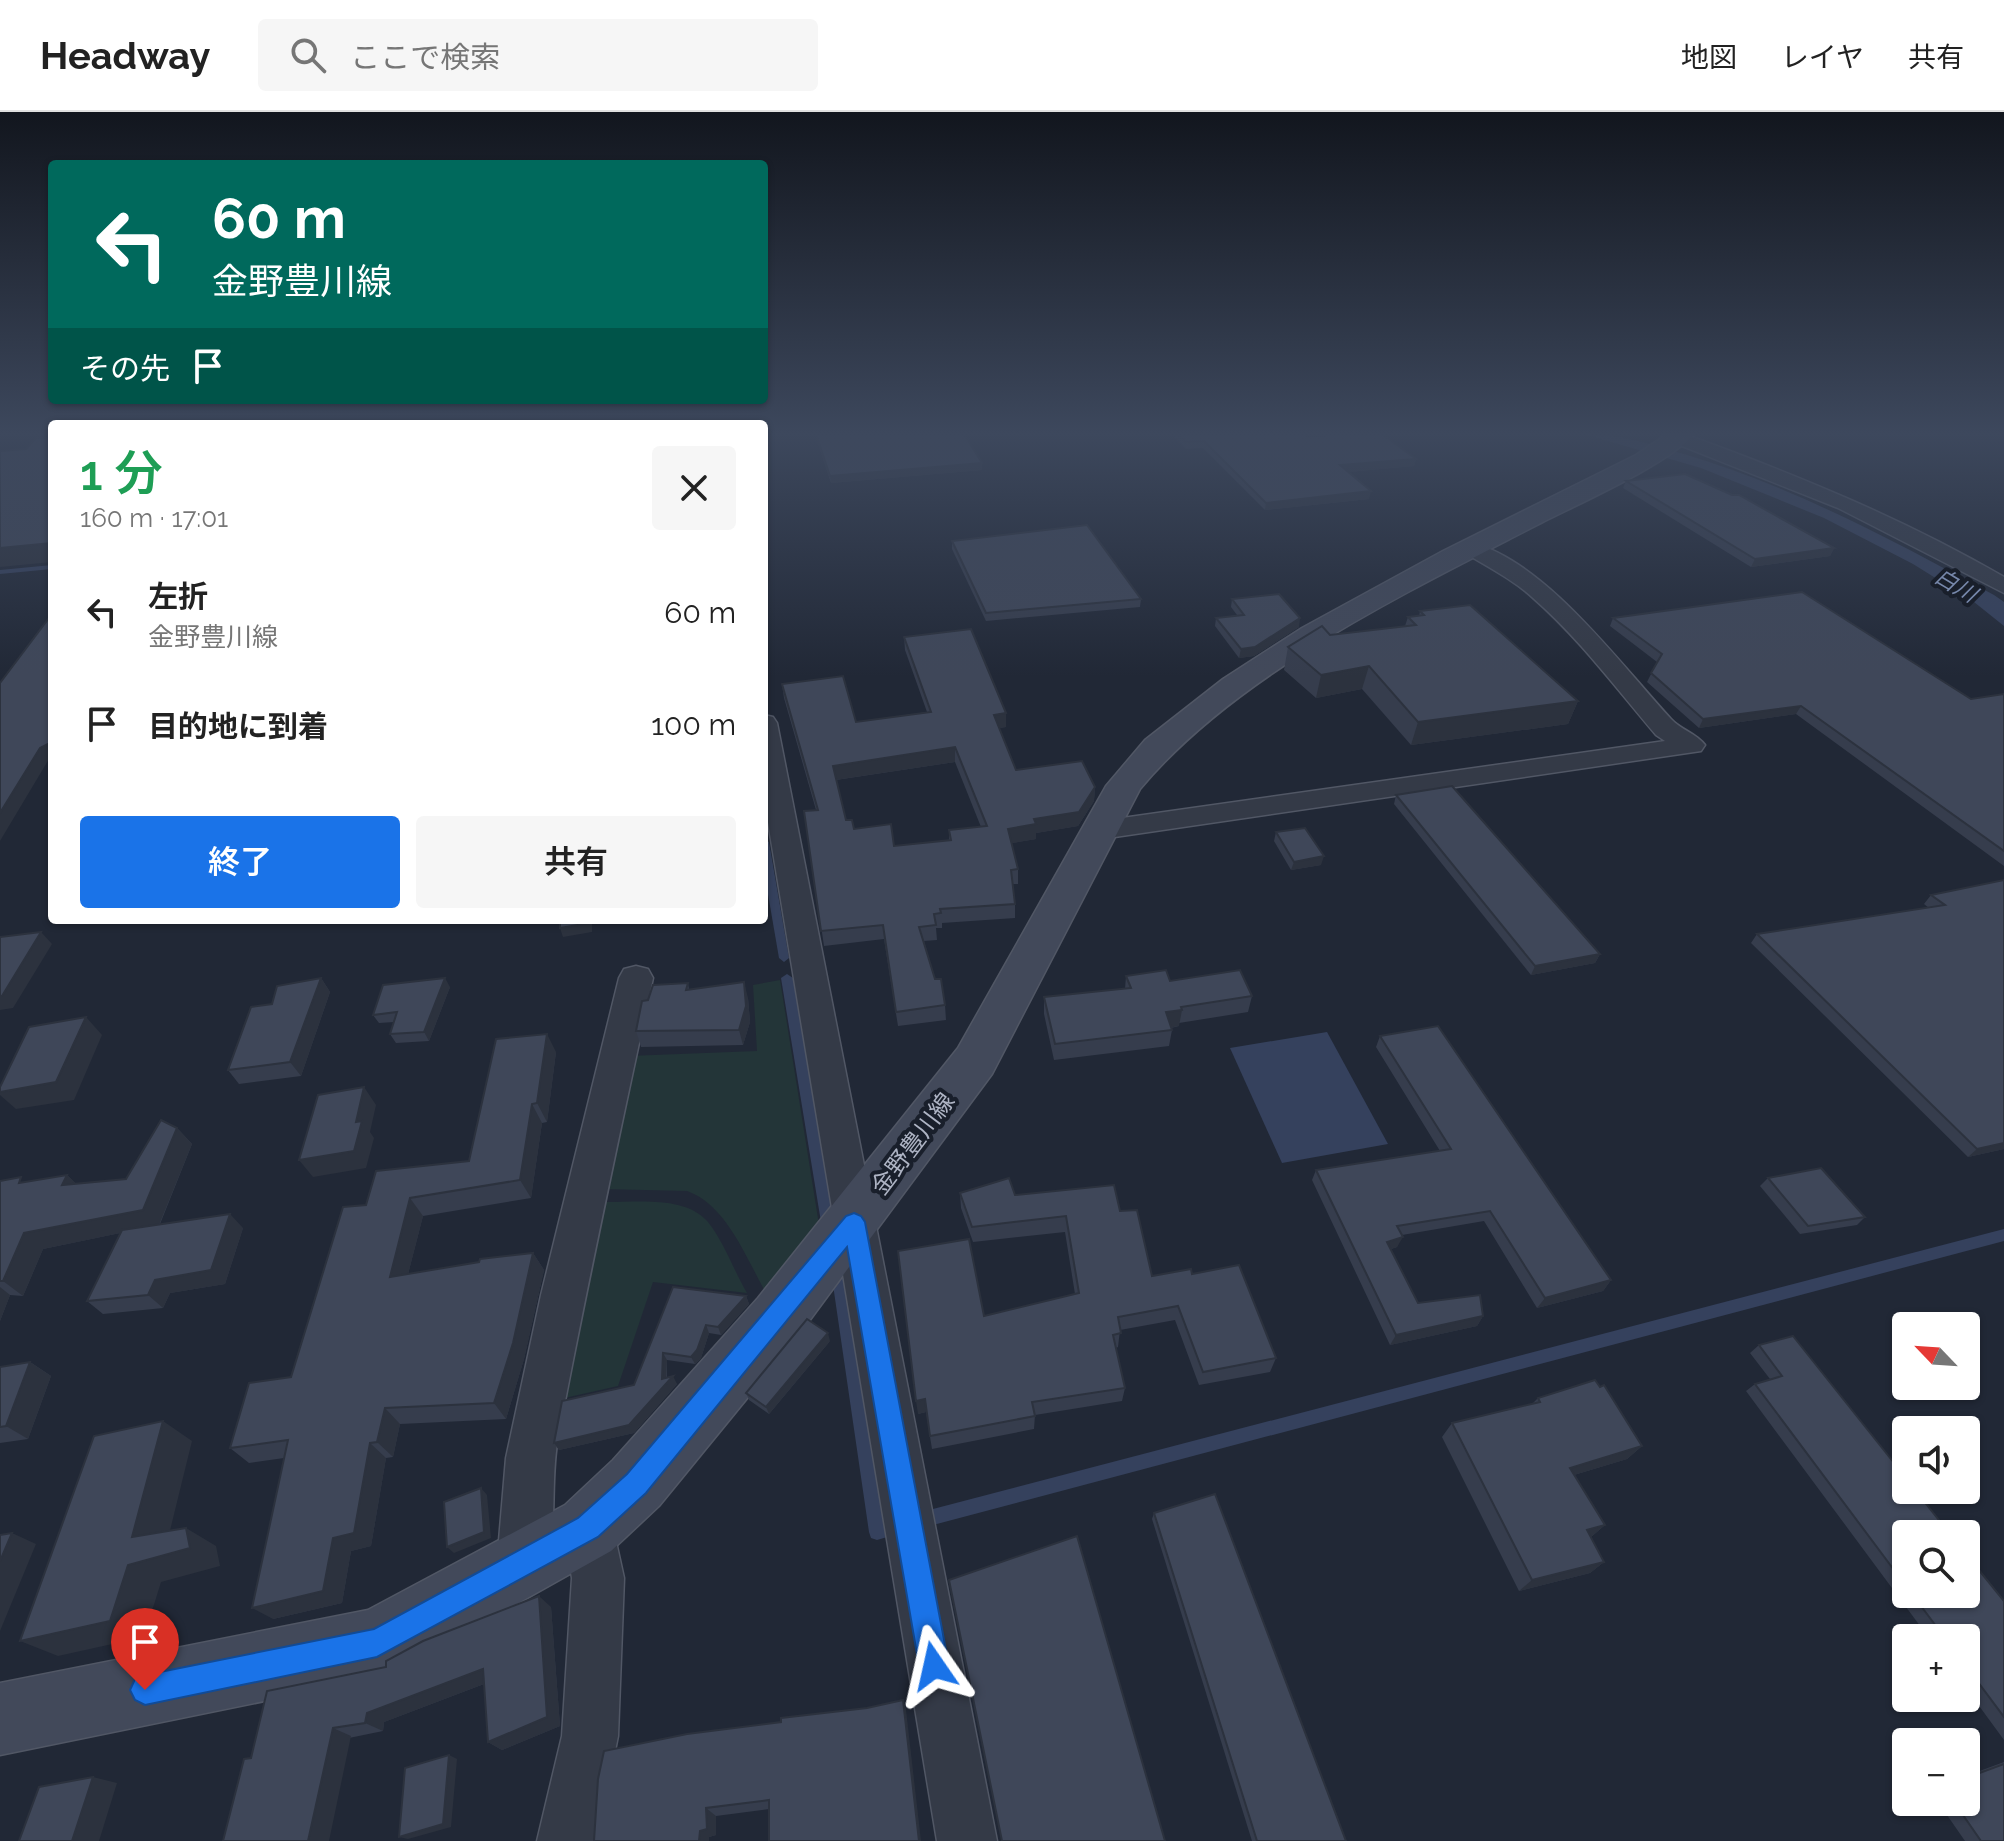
<!DOCTYPE html>
<html lang="ja">
<head>
<meta charset="utf-8">
<style>
	:root { --surface:#fff; --page:#f6f6f6; --text:#222; --muted:#767676; --line:#e0e0e0; --accent:#1a73e8 }
	body { margin:0; font-family:Raleway,"Noto Sans JP",sans-serif; background:var(--page); color:var(--text); height:100vh; display:flex; flex-direction:column; font-size:30px; white-space:nowrap }
	* { box-sizing:border-box; margin:0 }
	p { font-size:26px; color:var(--muted) }
	.icon { flex:none; width:44px; height:44px; fill:none; stroke:currentColor; stroke-width:2; stroke-linecap:round; stroke-linejoin:round }
	.map { position:relative; flex:1; overflow:hidden }
	.panel { position:absolute; left:48px; top:308px; width:720px; height:504px; display:flex; flex-direction:column; background:var(--surface); border-radius:8px; box-shadow:0 2px 6px #0004 }
	.panel>* { flex:none }
	.banner { position:absolute; left:48px; top:48px; width:720px; height:244px; border-radius:8px; box-shadow:0 2px 6px #0004; background:#00695c; color:#fff; overflow:hidden }
	.needle { width:52px; rotate:295deg }
	.controls { position:absolute; left:1892px; top:1200px; display:grid; gap:16px }
	.controls a { display:grid; place-items:center; width:88px; height:88px; border-radius:8px; background:var(--surface); box-shadow:0 2px 6px #0004; font-size:40px }
	.pin { position:absolute; display:grid; place-items:center; width:68px; height:68px; color:#fff; margin:-82px -34px; border-radius:50% 50% 50% 0; rotate:-45deg; box-shadow:0 0 8px #0007 }
	.pin .icon { rotate:45deg }
	.me { position:absolute; width:88px; margin:-44px; rotate:349deg; stroke-linejoin:round; filter:drop-shadow(0 0 6px #0008) }
	.turn { display:flex; align-items:center; gap:28px; height:168px; padding:0 32px; font-size:36px }
	.turn .icon { width:104px; height:104px; stroke-width:2.5 }
	.turn b { display:block; font-size:56px; line-height:68px }
	.then { display:flex; align-items:center; height:76px; padding:0 32px; background:#0003; gap:16px; font-size:30px }
	.round { display:grid; place-items:center; flex:none; width:84px; height:84px; border-radius:8px; background:var(--page) }
	.summary { display:flex; align-items:center; justify-content:space-between; height:136px; padding:0 32px }
	h1 { font-size:48px; font-weight:600; line-height:60px; color:#1e9e55 }
	.action { display:flex; gap:16px; margin-top:auto; padding:16px 32px }
	.action a { flex:1; height:92px; border-radius:8px; background:var(--accent); color:#fff; font-size:32px; font-weight:600; line-height:92px; text-align:center }
	.action a+a { background:var(--page); color:var(--text) }
	ul { padding:0; list-style:none }
	li { display:flex; align-items:center; gap:24px; height:112px; padding:0 32px }
	li div { flex:1 }
	li b { display:block; font-size:30px }
	li em { font-style:normal }
	header { display:flex; align-items:center; gap:48px; box-sizing:border-box; height:112px; padding:0 40px; background:var(--surface); border-bottom:2px solid var(--line) }
	header strong { font-size:38px }
	nav { display:flex; gap:44px; margin-inline-start:auto; font-size:28px }
	.search { width:560px; height:72px; background:var(--page); display:flex; align-items:center; gap:20px; box-sizing:border-box; padding:0 28px; border-radius:8px; color:var(--muted); font-size:30px }
	.map>svg:first-child { display:block }
</style>
</head>
<body>
<header>
<strong>Headway</strong>
<div class="search"><svg class="icon" aria-label="search" viewBox="0 0 24 24"><circle cx="10" cy="10" r="6"/><path d="M15 15l6 6"/></svg>ここで検索</div>
<nav><a>地図</a><a>レイヤ</a><a>共有</a></nav>
</header>
<div class="map">
<svg width="2004" height="1729" viewBox="0 0 2004 1729">
	<rect width="100%" height="100%" fill="#212836"/>
	<g fill="#233538">
		<path d="M780,868L820,1119L767,1183C747,1148 727,1093 687,1079L602,1077L628,944L757,939L753,873Z"/>
		<path d="M600,1090C632,1091 685,1082 708,1110C724,1130 734,1159 747,1181L653,1170L618,1274L560,1287Z"/>
	</g>
	<g fill="#35415d">
		<path d="M1584,322C1621,322 1649,332 1684,342C1794,375 1894,429 1994,483L2004,490V514L1974,490L1913,452L1824,406L1701,356Z"/>
		<path d="M1327,920L1388,1032L1282,1051L1230,936Z"/>
	</g>
	<g fill="none" stroke-linecap="round" stroke-linejoin="round">
		<g fill="#35415d" fill-rule="evenodd">
			<path d="M52,453V457L0,462V458Z"/>
			<path d="M764,727L769,730L789,846L784,850L779,846L764,759Z"/>
			<path d="M787,862L793,866L835,1110L833,1114L828,1116L823,1114L821,1110L781,866Z"/>
			<path d="M2004,1117V1129L933,1413L927,1411L925,1405L927,1399L933,1397Z"/>
			<path d="M839,1160L844,1162L846,1166L884,1410L888,1409L894,1411L896,1417L894,1423L877,1428L871,1426L869,1420L832,1166L834,1162Z"/>
		</g>
		<g stroke="#515765" stroke-width="3">
			<g id="minor">
				<path d="M1672,322H1684C1795,362 1902,406 2004,465V481L1838,396L1672,330L1669,326Z"/>
				<path d="M1472,431C1545,449 1621,553 1671,607C1681,618 1696,621 1705,633L1701,639L1101,727L1091,725L1086,718L1091,711L1101,709L1665,629L1656,623C1616,576 1578,525 1532,485C1512,467 1488,455 1465,441L1461,437Z"/>
				<path d="M764,603L773,605L777,611L997,1729H937L764,686Z"/>
				<path d="M636,854L648,857L653,866C620,1019 587,1172 558,1326C549,1373 560,1426 541,1470L523,1478L505,1470L497,1452L506,1346L541,1183L619,866L624,857Z"/>
				<path d="M588,1391L606,1398L613,1416L624,1466L618,1624L597,1729H537L562,1624L572,1466L563,1416L570,1398Z"/>
			</g>
		</g>
		<g stroke="#515765" stroke-width="3">
			<path id="secondary" d="M1667,322H1693C1674,350 1571,395 1537,413C1405,481 1236,562 1140,677L992,962L798,1224L659,1394L611,1439L402,1556L377,1566L0,1643V1571L368,1498L565,1393L613,1348L758,1186L958,936L1106,674L1145,628L1223,567L1302,516L1443,439L1636,343Z"/>
		</g>
		<use href="#minor" fill="#343a47" fill-rule="evenodd"/>
		<use href="#secondary" fill="#42495a" fill-rule="evenodd"/>
	</g>
	<g fill="#363d4d" fill-rule="evenodd">
		<path d="M815,322H964L982,358L831,371Z"/>
		<path d="M1171,322H1304L1308,325L1416,347L1414,354L1347,360L1369,387L1265,398L1203,336L1186,337Z"/>
		<path d="M1626,369L1834,436L1830,444L1751,455L1623,376Z"/>
		<path d="M952,429L1141,487L1140,495L986,509L952,437Z"/>
		<path d="M1232,487L1299,515L1254,544L1239,546L1215,514L1216,506L1237,503L1231,495Z"/>
		<path d="M1420,499L1578,589L1568,612L1411,633L1362,577L1316,586L1284,558L1288,535L1330,523L1405,514L1408,505L1419,504Z"/>
		<path d="M1613,506L1971,587L2004,582V754L1796,602L1699,616L1647,570L1657,550L1610,514Z"/>
		<path d="M904,525L1006,615L999,616L1016,658L1095,675L1094,689L1078,714L1036,721V727L1011,731L1018,757V772H1013L1015,792V806L942,811V816H936L937,828L924,829L935,867L945,893L946,908L898,914L884,827L824,834L804,699L816,698L784,586L782,572L856,610L927,600L905,538ZM955,650L981,715L949,718V728L894,734L854,717L846,708L836,668Z"/>
		<path d="M1396,683L1600,842L1595,851L1531,863L1394,692Z"/>
		<path d="M1276,720L1321,753L1291,758L1274,729Z"/>
		<path d="M2004,768V1037L1968,1045L1751,831L1757,822L1929,796L1924,792L1931,783Z"/>
		<path d="M1126,864L1170,869L1252,884L1248,900L1179,911V914L1171,916L1172,918L1169,934L1054,948L1044,902V885L1125,877Z"/>
		<path d="M321,866L330,880L301,964L239,972L228,958L272,892Z"/>
		<path d="M688,871L689,877L748,886L750,910L743,933L641,935L636,919L648,888Z"/>
		<path d="M450,875L429,929L396,931L390,922L394,910L379,911L373,903Z"/>
		<path d="M1380,924L1611,1168L1603,1179L1537,1196L1484,1109L1402,1123L1397,1135L1391,1137L1418,1191L1483,1204L1477,1214L1390,1233L1312,1068L1316,1058L1440,1039L1376,935Z"/>
		<path d="M556,940L547,1010L542,1011L531,1086L423,1104L408,1162L533,1141L544,1158L524,1247L506,1307L400,1312L393,1345L386,1346L371,1434L351,1439L342,1491L273,1507L284,1346L249,1351L230,1336L291,1265L366,1093L469,1049Z"/>
		<path d="M177,1016L192,1032L160,1112L243,1116L225,1172L170,1181L163,1196L103,1202L87,1189L120,1121L43,1137L23,1184L10,1183L0,1209V1069L26,1070L67,1063L76,1072L126,1067Z"/>
		<path d="M1768,1066L1865,1105L1857,1113L1800,1122L1760,1074Z"/>
		<path d="M960,1081L1015,1083L1120,1099L1152,1164L1192,1162L1276,1246L1270,1260L1199,1273L1175,1208L1120,1218L1118,1235L1116,1236L1125,1276L1122,1289L1035,1303L1034,1317L932,1337L926,1300L918,1302L984,1204L1075,1182L1065,1120L973,1130L961,1096Z"/>
		<path d="M673,1175L746,1184L749,1192L721,1223L709,1221L701,1246L695,1252L667,1248V1266L677,1272L634,1321L559,1338L554,1331L634,1273Z"/>
		<path d="M830,1229L769,1302L749,1288L746,1281Z"/>
		<path d="M1759,1233L1906,1422V1482H1966L2004,1489V1628L1966,1576V1526H1929L1746,1279L1755,1272L1770,1267L1750,1241Z"/>
		<path d="M30,1250L51,1264L28,1327L0,1331V1255Z"/>
		<path d="M1538,1286L1642,1334L1627,1347L1574,1363L1605,1413L1591,1425L1604,1450L1590,1461L1519,1479L1442,1325L1452,1311L1532,1292Z"/>
		<path d="M1154,1401L1346,1729H1252L1152,1407Z"/>
		<path d="M551,1495L560,1614L502,1638L488,1630L484,1572L384,1610L383,1619L251,1646L386,1555Z"/>
		<path d="M903,1588L906,1598L769,1697L716,1704V1723L709,1725L594,1729L781,1610L867,1596Z"/>
		<path d="M2004,1650V1729H1965L1938,1690H1966V1664Z"/>
	</g>
	<g fill="#2c323e">
		<path d="M1416,347L1414,354L1338,361L1340,353Z"/>
		<path d="M982,351V358L831,371L830,364Z"/>
		<path d="M1371,379L1369,387L1265,398L1266,391Z"/>
		<path d="M52,431V450L0,455V436Z"/>
		<path d="M1834,436L1830,444L1751,455L1755,447Z"/>
		<path d="M1300,506L1299,515L1254,544L1239,546L1241,537Z"/>
		<path d="M1369,554L1362,577L1316,586L1321,563Z"/>
		<path d="M1578,589L1568,612L1411,633L1418,610Z"/>
		<path d="M1801,594L1796,602L1699,616L1703,607Z"/>
		<path d="M1006,601V615L994,617V603Z"/>
		<path d="M52,630V646L49,647L0,729V701L40,636Z"/>
		<path d="M955,635V650L835,668L833,654Z"/>
		<path d="M1095,675L1094,689L1078,714L1036,721V727L1008,732V717L1034,707Z"/>
		<path d="M1324,744L1321,753L1291,758L1294,750Z"/>
		<path d="M589,808H592V820L563,825L560,816Z"/>
		<path d="M41,820L52,832L13,896L0,898V884Z"/>
		<path d="M1600,842L1595,851L1531,863L1535,854Z"/>
		<path d="M321,866L330,880L301,964L290,950Z"/>
		<path d="M445,866L450,875L429,929L424,920Z"/>
		<path d="M744,870L748,886L750,910L743,933L739,918Z"/>
		<path d="M1182,898L1179,914L1163,917L1166,900Z"/>
		<path d="M86,905L102,923L74,988L16,997L0,983V980Z"/>
		<path d="M547,922L556,940L547,1010L537,991Z"/>
		<path d="M364,975L376,993L370,1020L374,1026L366,1056L313,1065L299,1048L356,1010Z"/>
		<path d="M532,992L542,1011L531,1086L520,1068Z"/>
		<path d="M177,1016L192,1032L159,1113L43,1137L23,1184L3,1169L24,1121L143,1098Z"/>
		<path d="M2004,1031V1037L1968,1045L1977,1037Z"/>
		<path d="M67,1063L84,1079L62,1073Z"/>
		<path d="M410,1086L423,1104L403,1182L390,1165Z"/>
		<path d="M230,1102L243,1116L225,1172L170,1181L163,1196L148,1183L155,1168Z"/>
		<path d="M1403,1125L1397,1135L1382,1140L1387,1130Z"/>
		<path d="M533,1141L544,1158L524,1247L506,1307L494,1291Z"/>
		<path d="M1611,1168L1603,1179L1537,1196L1545,1186Z"/>
		<path d="M0,1175L10,1183L0,1209Z"/>
		<path d="M746,1184L749,1192L721,1223L718,1215Z"/>
		<path d="M1483,1204L1477,1214L1390,1233L1396,1223Z"/>
		<path d="M706,1213L709,1221L701,1246L695,1252L691,1245Z"/>
		<path d="M828,1221L830,1229L769,1302L766,1295Z"/>
		<path d="M663,1241L667,1248L666,1272L673,1264L677,1272L634,1321L559,1338L554,1331L662,1267Z"/>
		<path d="M30,1250L51,1264L28,1327L6,1314Z"/>
		<path d="M925,1287L926,1300L918,1302L916,1289Z"/>
		<path d="M385,1296L400,1312L393,1345L377,1330Z"/>
		<path d="M163,1309L192,1329L164,1443L186,1416L216,1434L220,1454L161,1470L144,1525L58,1544L20,1529L132,1425Z"/>
		<path d="M370,1331L386,1346L371,1434L351,1439L342,1491L273,1507L252,1496L333,1426Z"/>
		<path d="M1642,1334L1627,1347L1557,1368L1570,1356Z"/>
		<path d="M481,1376L487,1383L491,1426L454,1441L447,1435Z"/>
		<path d="M1605,1413L1591,1425L1587,1418Z"/>
		<path d="M12,1421L36,1432L0,1519V1449Z"/>
		<path d="M1604,1450L1590,1461L1519,1479L1532,1468Z"/>
		<path d="M539,1484L551,1495L560,1614L502,1638L488,1630Z"/>
		<path d="M483,1557L497,1567L384,1610L383,1619L365,1611L367,1601Z"/>
		<path d="M903,1588L906,1598L921,1729H919Z"/>
		<path d="M333,1616L351,1624L329,1729H308Z"/>
		<path d="M449,1643L457,1647L451,1715L408,1727L399,1725Z"/>
		<path d="M93,1665L117,1671L99,1729H72Z"/>
		<path d="M706,1696L716,1704V1723L709,1725V1729H699L700,1719Z"/>
	</g>
	<g fill="#3f4759" stroke="#2c323e" stroke-width="2" fill-rule="evenodd">
		<path d="M816,322H964L982,351L830,364Z"/>
		<path d="M1178,322H1304L1308,325L1340,322H1382L1416,347L1340,353L1371,379L1266,391L1204,329L1186,330Z"/>
		<path d="M52,325V431L0,436V339L26,337L36,326Z"/>
		<path d="M1685,362L1732,383H1739L1834,436L1755,447L1626,369Z"/>
		<path d="M1087,413L1141,487L986,501L952,429Z"/>
		<path d="M1802,480L1971,587L2004,582V739L1801,594L1703,607L1651,561L1662,542L1613,506Z"/>
		<path d="M1279,482L1300,506L1255,535L1241,537L1216,506L1244,503L1232,487Z"/>
		<path d="M1470,493L1578,589L1418,610L1369,554L1321,563L1288,535L1322,514L1330,523L1416,513L1408,505L1424,503L1420,499Z"/>
		<path d="M52,502V630L40,636L0,701V571Z"/>
		<path d="M971,517L1006,601L994,603L1016,658L1082,649L1095,675L1079,700L1034,707L1036,712L1008,717L1018,757L1011,758L1015,792L940,797L941,801L934,802L936,813L919,815L935,867H941L945,893L896,900L883,813L821,819L804,699L818,698L782,572L843,564L856,610L931,600L904,525ZM955,635L987,714L949,718L951,728L894,734L891,712L854,717L852,708H846L833,654Z"/>
		<path d="M1452,674L1600,842L1535,854L1396,683Z"/>
		<path d="M1305,716L1324,744L1294,750L1276,720Z"/>
		<path d="M2004,768V1031L1977,1037L1757,822L1945,793L1931,783Z"/>
		<path d="M560,808H589V811L560,816Z"/>
		<path d="M41,820L2,884H0V825Z"/>
		<path d="M1166,858L1170,869L1240,858L1252,884L1181,895L1182,898L1166,900L1172,918L1055,932L1044,885L1131,876L1126,864Z"/>
		<path d="M321,866L290,950L228,958L251,895L272,892L277,874Z"/>
		<path d="M445,866L424,920L390,922L397,900L373,903L383,873Z"/>
		<path d="M744,870L746,894L739,918L636,919L642,889L648,888L653,873L688,871L686,878Z"/>
		<path d="M86,905L56,970L0,980V975L29,915Z"/>
		<path d="M1438,914L1611,1168L1545,1186L1490,1099L1397,1114L1403,1125L1387,1130L1418,1191L1480,1183L1483,1204L1396,1223L1316,1058L1451,1037L1380,924Z"/>
		<path d="M547,922L537,991L532,992L520,1068L410,1086L390,1165L479,1150L480,1147L533,1141L513,1231L494,1291L385,1296L377,1330L370,1331L354,1421L333,1426L323,1479L252,1496L288,1328L230,1336L249,1271L291,1265L343,1095L366,1093L376,1059L469,1049L496,927Z"/>
		<path d="M364,975L356,1010L362,1009L354,1039L299,1048L318,983Z"/>
		<path d="M161,1008L177,1016L143,1098L24,1121L3,1169H0V1069L21,1065L19,1071L67,1063L62,1073L126,1067Z"/>
		<path d="M1821,1056L1865,1105L1808,1114L1768,1066Z"/>
		<path d="M1009,1066L1015,1083L1114,1073L1120,1099L1137,1098L1152,1164L1191,1157L1192,1162L1239,1153L1276,1246L1203,1260L1178,1194L1118,1205L1121,1221L1113,1223L1125,1276L1032,1290L1035,1304L930,1324L925,1287L916,1289L898,1139L969,1127L984,1204L1079,1181L1066,1104L972,1115L960,1081Z"/>
		<path d="M230,1102L211,1158L155,1168L148,1183L87,1189L122,1118Z"/>
		<path d="M673,1175L746,1184L718,1215L706,1213L697,1238L691,1245L663,1241L662,1267L673,1264L629,1313L554,1331L562,1289L634,1273Z"/>
		<path d="M807,1207L828,1221L766,1295L746,1281Z"/>
		<path d="M1793,1224L1906,1366V1378H1915L1950,1422H1906V1474L1755,1272L1782,1264L1759,1233Z"/>
		<path d="M30,1250L6,1314L0,1315V1255Z"/>
		<path d="M1595,1268L1600,1275L1604,1273L1642,1334L1570,1356L1605,1413L1587,1418L1604,1450L1532,1468L1452,1311L1540,1290L1538,1286Z"/>
		<path d="M163,1309L132,1425L186,1416L190,1436L128,1453L110,1509L20,1529L94,1324Z"/>
		<path d="M481,1376L484,1420L447,1435L444,1390Z"/>
		<path d="M1215,1382L1346,1729H1257L1154,1401Z"/>
		<path d="M12,1421L0,1449V1423Z"/>
		<path d="M1077,1424L1165,1729H1002L949,1468Z"/>
		<path d="M1966,1442L2004,1489V1605L1966,1554V1526H1945L1912,1482H1966Z"/>
		<path d="M539,1484L547,1605L488,1630L483,1557L367,1601L365,1611L333,1616L308,1729H223L244,1647L251,1646L267,1579L386,1555V1549L423,1529Z"/>
		<path d="M903,1588L919,1729H769V1688L706,1696L707,1717L700,1719L699,1729H594L598,1667L604,1639L687,1622L781,1610V1606L867,1596Z"/>
		<path d="M449,1643L443,1712L399,1725L405,1656Z"/>
		<path d="M2004,1652V1729H1981L1954,1690H1966V1666Z"/>
		<path d="M93,1665L72,1729H19L39,1675Z"/>
	</g>
	<linearGradient id="sky" x2="0" y2="1"><stop stop-color="#12161e"/><stop offset="0.57" stop-color="#3d485d"/><stop offset="1" stop-color="#3d485d" stop-opacity="0"/></linearGradient>
	<rect width="2004" height="564" fill="url(#sky)"/>
	<path fill="#1a73e8" stroke="#114b97" stroke-width="2" d="M854,1101L861,1104L865,1110L949,1554L944,1564L934,1568L924,1564L919,1554L847,1135L646,1381L598,1425L377,1545L145,1593L135,1588L130,1578L135,1567L145,1563L374,1517L578,1406L627,1362L846,1104Z"/>
	<g text-anchor="middle" stroke-width="8" stroke-linejoin="round" paint-order="stroke">
		<g font-size="22" font-style="italic" fill="#7788ab" stroke="#191f2b">
			<text transform="translate(1956 473) rotate(31)" y="8">白川</text>
		</g>
		<g font-size="24" fill="#aeb4c4" stroke="#191f2b">
			<text transform="translate(913 1032) rotate(-53)" y="8">金野豊川線</text>
		</g>
	</g>
</svg>
<div class="controls">
<a><svg class="needle" viewBox="-14 -14 28 28"><path d="M0-13l5 13h-10z" fill="#e53935"/><path d="M0 13l5-13h-10z" fill="#767676"/></svg></a>
<a><svg class="icon" aria-label="sound" viewBox="0 0 24 24"><path d="M4 9h4l5-4v14l-5-4H4zM17 9q2 3 0 6"/></svg></a>
<a><svg class="icon" aria-label="search" viewBox="0 0 24 24"><circle cx="10" cy="10" r="6"/><path d="M15 15l6 6"/></svg></a>
<a>+</a>
<a>−</a>
</div>
<div class="pin" style="left:145px;top:1578px;background:#d93025"><svg class="icon" aria-label="arrive" viewBox="0 0 24 24"><path d="M6 21V4h12l-3 4 3 4H6"/></svg></div>
<svg class="me" style="left:934px;top:1554px" viewBox="-20 -20 40 40"><path d="M0-17L14 15 0 8-14 15z" fill="#1a73e8" stroke="#fff" stroke-width="4"/></svg>
<div class="banner">
<div class="turn"><svg class="icon" aria-label="left" viewBox="0 0 24 24"><path d="M17 20v-9H6M10 6l-5 5 5 5"/></svg><div><b>60 m</b>金野豊川線</div></div>
<div class="then">その先<svg class="icon" aria-label="arrive" viewBox="0 0 24 24"><path d="M6 21V4h12l-3 4 3 4H6"/></svg></div>
</div>
<section class="panel">
<div class="summary"><div><h1>1 分</h1><p>160 m · 17:01</p></div><a class="round"><svg class="icon" aria-label="close" viewBox="0 0 24 24"><path d="M6 6l12 12M18 6L6 18"/></svg></a></div>
<ul>
<li><svg class="icon" aria-label="left" viewBox="0 0 24 24"><path d="M17 20v-9H6M10 6l-5 5 5 5"/></svg><div><b>左折</b><p>金野豊川線</p></div><em>60 m</em></li>
<li><svg class="icon" aria-label="arrive" viewBox="0 0 24 24"><path d="M6 21V4h12l-3 4 3 4H6"/></svg><div><b>目的地に到着</b></div><em>100 m</em></li>
</ul>
<div class="action"><a>終了</a><a>共有</a></div>
</section>
</div>
</body>
</html>
